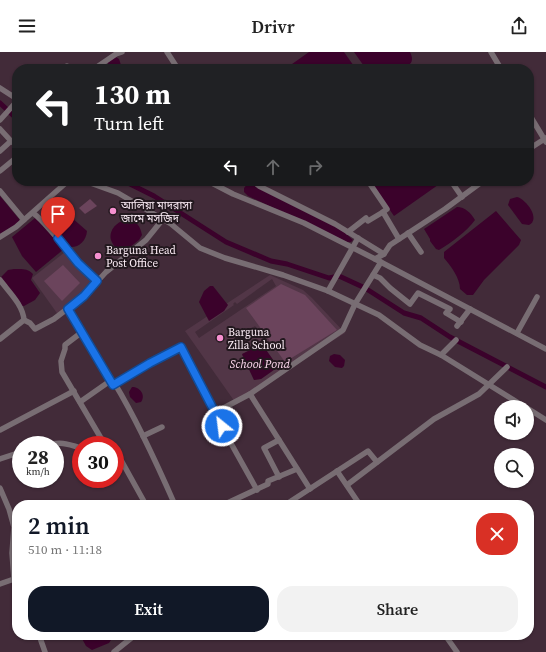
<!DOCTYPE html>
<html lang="en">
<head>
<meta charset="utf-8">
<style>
	:root { --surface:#fff; --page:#f2f2f2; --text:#222; --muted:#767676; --accent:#111827 }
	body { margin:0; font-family:"Source Serif 4","Noto Sans Bengali",serif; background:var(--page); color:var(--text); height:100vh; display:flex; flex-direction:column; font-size:15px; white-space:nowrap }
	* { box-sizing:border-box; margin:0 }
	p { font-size:13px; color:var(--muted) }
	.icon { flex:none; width:22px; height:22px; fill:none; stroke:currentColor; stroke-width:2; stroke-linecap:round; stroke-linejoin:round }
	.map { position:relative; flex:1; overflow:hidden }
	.sheet { position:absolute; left:12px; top:448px; width:522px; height:140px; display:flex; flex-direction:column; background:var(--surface); border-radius:16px; box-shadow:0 1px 3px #0004 }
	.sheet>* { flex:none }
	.banner { position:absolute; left:12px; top:12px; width:522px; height:122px; border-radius:16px; box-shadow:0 1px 3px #0004; background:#202124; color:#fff; overflow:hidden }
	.buttons { position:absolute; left:494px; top:348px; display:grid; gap:8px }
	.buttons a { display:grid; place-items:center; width:40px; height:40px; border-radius:50%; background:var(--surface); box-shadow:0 1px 3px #0004; font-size:20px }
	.speed { position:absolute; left:12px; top:384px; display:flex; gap:8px; font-size:20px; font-weight:700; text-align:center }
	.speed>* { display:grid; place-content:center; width:52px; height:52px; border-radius:50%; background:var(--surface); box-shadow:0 1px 3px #0004; line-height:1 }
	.speed small { font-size:10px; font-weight:400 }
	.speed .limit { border:6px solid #d22; background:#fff; color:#111 }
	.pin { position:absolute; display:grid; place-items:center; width:34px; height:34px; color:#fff; margin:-41px -17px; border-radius:50% 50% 50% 0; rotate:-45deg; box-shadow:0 0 4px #0007 }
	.pin .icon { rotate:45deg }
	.me { position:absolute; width:44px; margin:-22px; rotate:331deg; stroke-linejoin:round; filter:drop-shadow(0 0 3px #0008) }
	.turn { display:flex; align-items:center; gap:14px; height:84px; padding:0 16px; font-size:18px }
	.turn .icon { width:52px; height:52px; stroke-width:2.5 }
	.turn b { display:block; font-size:28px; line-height:34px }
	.lanes { display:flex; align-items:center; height:38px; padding:0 16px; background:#0003; justify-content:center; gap:20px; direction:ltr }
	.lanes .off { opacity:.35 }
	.round { display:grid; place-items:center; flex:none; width:42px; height:42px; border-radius:16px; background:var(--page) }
	.headline { display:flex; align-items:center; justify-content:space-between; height:68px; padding:0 16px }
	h1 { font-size:24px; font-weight:600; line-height:30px; color:var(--accent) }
	.action { display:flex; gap:8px; margin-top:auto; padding:8px 16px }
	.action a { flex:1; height:46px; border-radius:16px; background:var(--accent); color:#fff; font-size:16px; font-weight:600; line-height:46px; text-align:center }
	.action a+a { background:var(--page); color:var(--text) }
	header { display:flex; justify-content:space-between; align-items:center; height:52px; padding:0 16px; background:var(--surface); font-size:18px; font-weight:600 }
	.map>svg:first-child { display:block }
</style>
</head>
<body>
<header><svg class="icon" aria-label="menu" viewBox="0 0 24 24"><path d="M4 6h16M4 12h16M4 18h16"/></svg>Drivr<svg class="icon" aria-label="share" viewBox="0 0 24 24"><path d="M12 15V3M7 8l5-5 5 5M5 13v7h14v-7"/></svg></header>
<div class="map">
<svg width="546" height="600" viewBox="0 0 546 600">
	<rect width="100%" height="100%" fill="#422b39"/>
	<g fill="#523647" fill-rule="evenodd">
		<path d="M65,200L93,231L59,264L32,226Z"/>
		<path d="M270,223L303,238L312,246L345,281L235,350L185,279ZM272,227L276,234L199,286L195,280L234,253L233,252L235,250L237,252ZM255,274L260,281L233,299L229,292ZM262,292L278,315L261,327L254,328L242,303Z"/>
	</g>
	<g fill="#6b445c">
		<path d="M90,147L97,154L85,162L79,156Z"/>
		<path d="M63,213L80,231L62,249L44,229Z"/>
		<path d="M281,232L305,243L337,278L285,310L246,256Z"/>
	</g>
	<g fill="#3b022b">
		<path d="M309,0H344L356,17H285Z"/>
		<path d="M354,0H410C422,23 377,17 366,17Z"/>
		<path d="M116,5L119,7L121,13V17H110L108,13V10Z"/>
		<path d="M370,129H435L438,133L394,164Z"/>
		<path d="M248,131L251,132L300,155L343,179L353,188L351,190H347L248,144L244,140V136Z"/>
		<path d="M0,144L19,167L20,170L0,183Z"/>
		<path d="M517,145C526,147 541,167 529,173L522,172L508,153L510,147Z"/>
		<path d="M457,155C465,155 471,161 475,168C466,180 452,190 439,198L436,197L430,189V187L424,177Z"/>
		<path d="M496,159L521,188L519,193L484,228L473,243H467L460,237C460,226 451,214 444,206V200Z"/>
		<path d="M61,161L71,165L87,179C86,189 79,196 69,195L48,173L47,169Z"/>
		<path d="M35,166L64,197L36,220L22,204L12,185Z"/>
		<path d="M128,168C137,169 140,174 142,183L139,188L125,199L116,197C114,194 112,191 111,188C108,178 118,168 128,168Z"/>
		<path d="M14,217C22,217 27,216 33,222L31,228L40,241L35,248L24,254H22L9,238L1,225L8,218Z"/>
		<path d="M210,234H213L228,253L224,259L209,269L199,250L204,239Z"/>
		<path d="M262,292L278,315L261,327L254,328L242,302Z"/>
		<path d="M334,302L340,303L345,308L344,314L342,316L335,315L329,309L330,304Z"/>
		<path d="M132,335C140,335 146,343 141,350L136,351L130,345L129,340Z"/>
		<path d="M80,583H108L111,588L109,591L92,598L86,594Z"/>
	</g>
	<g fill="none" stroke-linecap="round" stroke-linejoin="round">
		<g stroke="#3b022b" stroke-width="5">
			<path d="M0,51L17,67"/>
			<path d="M124,129L154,144L226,190L271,209L287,212L329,226L339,224L365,236L404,261L421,266L450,285L546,335"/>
		</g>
		<g stroke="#786d73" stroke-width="5.5">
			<path d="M167,0L178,17"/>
			<path d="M491,0L501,17"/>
			<path d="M59,17L67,14L72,17"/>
			<path d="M94,17L116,2L122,0"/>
			<path d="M0,36L17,47"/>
			<path d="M529,62L546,90"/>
			<path d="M0,68L17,49"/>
			<path d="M0,77L11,89L17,94"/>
			<path d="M529,97L546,86"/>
			<path d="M0,99L11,89"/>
			<path d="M0,119L17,105"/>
			<path d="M85,129L118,141L171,172L200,196L225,206L283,223L328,239"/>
			<path d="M208,129L233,142L304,171L375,207L384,202L390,193L445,157L483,129"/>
			<path d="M253,129L259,134L335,172L384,202"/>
			<path d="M368,129L387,157L383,160"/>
			<path d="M451,129L462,145"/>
			<path d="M0,139L24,168"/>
			<path d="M33,161C40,166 45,172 51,179C66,196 80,214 97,229"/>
			<path d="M348,180L366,166L368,169L383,160L399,187"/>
			<path d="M408,181L421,200"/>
			<path d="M0,185L16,175L68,129"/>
			<path d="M358,186L328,239L379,263L420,293L441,303L456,288"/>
			<path d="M375,207L546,297"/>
			<path d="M373,223L380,226L390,236L410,252L418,241L450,257L446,261L461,270"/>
			<path d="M0,228C9,240 23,253 24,268"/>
			<path d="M68,257L113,333L115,332"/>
			<path d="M24,268L30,271L35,277L54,267L84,244L106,220L146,188L163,167"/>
			<path d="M457,274L470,257"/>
			<path d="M82,280L65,293V297L61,309L62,320L105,393"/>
			<path d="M517,281L537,245"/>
			<path d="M0,287L24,268"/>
			<path d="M441,303L525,355"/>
			<path d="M250,342L343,278L355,252L381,210"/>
			<path d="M80,350L110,329"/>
			<path d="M527,356L546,368"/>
			<path d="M214,361L250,342L310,437"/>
			<path d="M0,378L74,339"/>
			<path d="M143,384L162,375"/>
			<path d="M44,393C61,390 65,391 81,396"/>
			<path d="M115,406L121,408L146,453"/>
			<path d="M0,407L21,400"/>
			<path d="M337,419L360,453"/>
			<path d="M279,425L264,396L279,388"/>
			<path d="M347,433L434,367L479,342L507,315"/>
			<path d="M0,436L9,457L14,475L12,501L14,527"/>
			<path d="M175,453C157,412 138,370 115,332L150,311L181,295L214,361L257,438"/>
			<path d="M223,453L268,432V429L297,417"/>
			<path d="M285,453L368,399L377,410"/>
			<path d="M0,532L17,526"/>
			<path d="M39,583L45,600"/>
			<path d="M445,583L457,600"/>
			<path d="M114,600L135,583"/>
		</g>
	</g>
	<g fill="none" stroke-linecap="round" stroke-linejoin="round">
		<g stroke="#114b97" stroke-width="10">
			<path id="route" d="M58,186L78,211L97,229L84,244L68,257L113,333L150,311L181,295L222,374"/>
		</g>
		<use href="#route" stroke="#1a73e8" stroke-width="7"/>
	</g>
	<g fill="#f690d0" stroke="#22181e" stroke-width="1.5">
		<circle cx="113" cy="159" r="4"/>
		<circle cx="98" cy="204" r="4"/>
		<circle cx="220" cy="286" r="4"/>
	</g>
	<g text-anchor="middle" stroke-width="4" stroke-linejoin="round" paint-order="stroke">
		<g font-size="11" fill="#fcedf6" stroke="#22181e" text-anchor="start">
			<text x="121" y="157">আলিয়া মাদরাসা<tspan x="121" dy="13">জামে মসজিদ</tspan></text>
			<text x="106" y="202">Barguna Head<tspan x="106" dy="13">Post Office</tspan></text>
			<text x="228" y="284">Barguna<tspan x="228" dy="13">Zilla School</tspan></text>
		</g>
		<g font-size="12" font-style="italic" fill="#fdd7ed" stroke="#22181e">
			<text x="260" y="316">School Pond</text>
		</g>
	</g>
</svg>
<div class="buttons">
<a><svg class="icon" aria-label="sound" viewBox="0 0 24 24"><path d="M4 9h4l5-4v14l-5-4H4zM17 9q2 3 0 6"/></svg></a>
<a><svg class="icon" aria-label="search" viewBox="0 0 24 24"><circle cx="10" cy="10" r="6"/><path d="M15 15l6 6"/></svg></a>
</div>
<div class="speed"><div>28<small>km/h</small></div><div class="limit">30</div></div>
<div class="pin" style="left:58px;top:186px;background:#d93025"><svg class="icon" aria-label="arrive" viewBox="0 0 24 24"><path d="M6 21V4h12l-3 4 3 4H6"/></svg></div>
<svg class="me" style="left:222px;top:374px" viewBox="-20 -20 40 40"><circle r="17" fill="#1a73e8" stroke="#fff" stroke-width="3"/><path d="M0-11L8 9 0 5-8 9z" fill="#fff"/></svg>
<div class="banner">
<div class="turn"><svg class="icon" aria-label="left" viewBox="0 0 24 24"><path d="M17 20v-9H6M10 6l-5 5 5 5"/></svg><div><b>130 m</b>Turn left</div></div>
<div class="lanes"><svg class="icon" aria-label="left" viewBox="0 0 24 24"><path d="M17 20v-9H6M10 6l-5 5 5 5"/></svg><svg class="icon off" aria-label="ahead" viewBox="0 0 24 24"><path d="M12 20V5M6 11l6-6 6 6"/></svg><svg class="icon off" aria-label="right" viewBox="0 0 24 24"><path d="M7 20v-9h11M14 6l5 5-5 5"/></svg></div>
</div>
<section class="sheet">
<div class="headline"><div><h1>2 min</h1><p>510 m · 11:18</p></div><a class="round" style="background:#d93025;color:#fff"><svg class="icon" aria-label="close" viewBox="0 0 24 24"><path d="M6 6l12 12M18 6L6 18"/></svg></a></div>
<div class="action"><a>Exit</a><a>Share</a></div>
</section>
</div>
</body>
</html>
